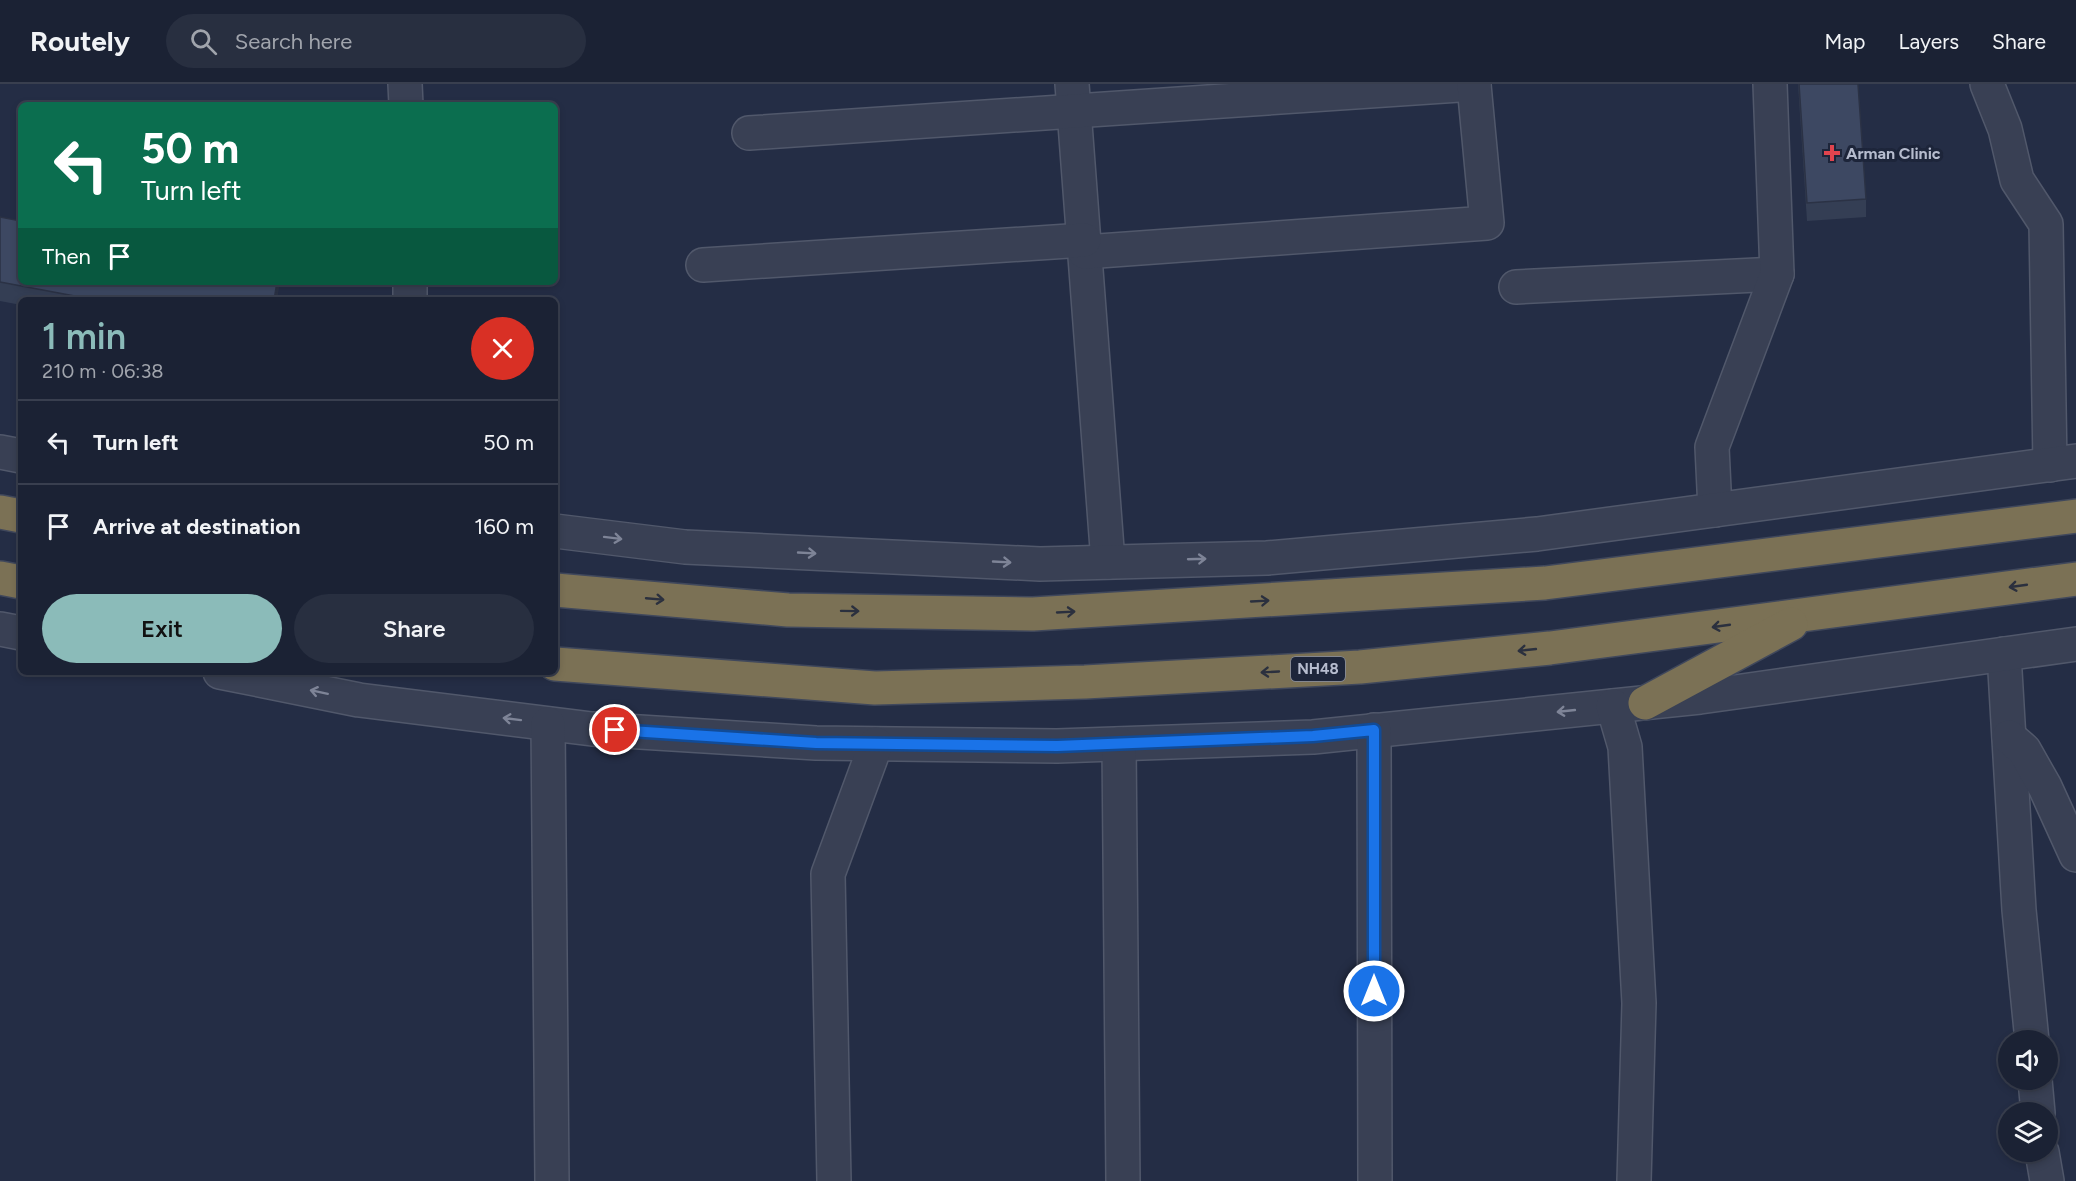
<!DOCTYPE html>
<html lang="en">
<head>
<meta charset="utf-8">
<style>
	:root { --surface:#1b2234; --page:#282f40; --text:#f1f3f6; --muted:#a0a4ac; --line:#393f4f; --accent:#8bbbb9 }
	body { margin:0; font-family:Figtree,sans-serif; background:var(--page); color:var(--text); height:100vh; display:flex; flex-direction:column; font-size:22px; white-space:nowrap }
	* { box-sizing:border-box; margin:0 }
	p { font-size:20px; color:var(--muted) }
	.icon { flex:none; width:33px; height:33px; fill:none; stroke:currentColor; stroke-width:2; stroke-linecap:round; stroke-linejoin:round }
	.map { position:relative; flex:1; overflow:hidden }
	.drawer { position:absolute; left:18px; top:213px; width:540px; height:378px; display:flex; flex-direction:column; background:var(--surface); border-radius:9px; box-shadow:0 3px 9px #0003,0 0 0 2px var(--line) }
	.drawer>* { flex:none }
	.guide { position:absolute; left:18px; top:18px; width:540px; height:183px; border-radius:9px; box-shadow:0 3px 9px #0003,0 0 0 2px var(--line); background:#0b6e4f; color:#fff; overflow:hidden }
	.fabs { position:absolute; left:1998px; top:946px; display:grid; gap:12px }
	.fabs a { display:grid; place-items:center; width:60px; height:60px; border-radius:50%; background:var(--surface); box-shadow:0 3px 9px #0003,0 0 0 2px var(--line); font-size:30px }
	.pin { position:absolute; display:grid; place-items:center; width:51px; height:51px; color:#fff; margin:-26px; border:3px solid #fff; border-radius:50%; box-shadow:0 2px 6px #0007 }
	.me { position:absolute; width:66px; margin:-33px; rotate:0deg; stroke-linejoin:round; filter:drop-shadow(0 0 4px #0008) }
	.turn { display:flex; align-items:center; gap:21px; height:126px; padding:0 24px; font-size:27px }
	.turn .icon { width:78px; height:78px; stroke-width:2.5 }
	.turn b { display:block; font-size:42px; line-height:51px }
	.then { display:flex; align-items:center; height:57px; padding:0 24px; background:#0003; gap:12px; font-size:22px }
	.round { display:grid; place-items:center; flex:none; width:63px; height:63px; border-radius:32px; background:var(--page) }
	.overview { display:flex; align-items:center; justify-content:space-between; height:102px; padding:0 24px }
	h1 { font-size:36px; font-weight:600; line-height:45px; color:var(--accent) }
	.action { display:flex; gap:12px; margin-top:auto; padding:12px 24px }
	.action a { flex:1; height:69px; border-radius:36px; background:var(--accent); color:#111; font-size:24px; font-weight:600; line-height:69px; text-align:center }
	.action a+a { background:var(--page); color:var(--text) }
	ul { padding:0; list-style:none }
	li { display:flex; align-items:center; gap:18px; height:84px; padding:0 24px; border-top:2px solid var(--line) }
	li div { flex:1 }
	li b { display:block; font-size:22px }
	li em { font-style:normal }
	header { display:flex; align-items:center; gap:36px; box-sizing:border-box; height:84px; padding:0 30px; background:var(--surface); border-bottom:2px solid var(--line) }
	header strong { font-size:28px }
	nav { display:flex; gap:33px; margin-inline-start:auto; font-size:21px }
	.search { width:420px; height:54px; background:var(--page); display:flex; align-items:center; gap:15px; box-sizing:border-box; padding:0 21px; border-radius:33px; color:var(--muted); font-size:22px }
	.map>svg:first-child { display:block }
</style>
</head>
<body>
<header>
<strong>Routely</strong>
<div class="search"><svg class="icon" aria-label="search" viewBox="0 0 24 24"><circle cx="10" cy="10" r="6"/><path d="M15 15l6 6"/></svg>Search here</div>
<nav><a>Map</a><a>Layers</a><a>Share</a></nav>
</header>
<div class="map">
<svg width="2076" height="1097" viewBox="0 0 2076 1097">
	<rect width="100%" height="100%" fill="#242d45"/>
	<g fill="none" stroke-linecap="round" stroke-linejoin="round">
		<g stroke="#51586b" stroke-width="36">
			<g id="minor">
				<path d="M405,0L406,21"/>
				<path d="M1072,0L1108,478"/>
				<path d="M1987,0L2005,45L2017,96L2046,140L2050,381"/>
				<path d="M749,49L1474,0"/>
				<path d="M1085,168L1487,139L1474,1"/>
				<path d="M703,181L1084,156"/>
				<path d="M410,198V216"/>
				<path d="M1516,203L1777,190"/>
				<path d="M0,368L21,372"/>
				<path d="M1715,426L1712,363L1777,190L1770,0"/>
				<path d="M555,447L685,463L1040,480L1267,474L1537,450L2076,377"/>
				<path d="M0,545L21,549"/>
				<path d="M2004,570L2019,826L2032,957"/>
				<path d="M220,588L359,616L592,645L816,659L1057,662L1313,653L1700,613L2076,560"/>
				<path d="M1613,622L1625,663L1639,919L1634,1097"/>
				<path d="M548,640L552,1097"/>
				<path d="M1374,646L1375,1097"/>
				<path d="M2009,653L2024,666L2045,703L2076,771"/>
				<path d="M1119,660L1123,1097"/>
				<path d="M2035,996L2038,1029"/>
				<path d="M2042,1068L2047,1097"/>
				<path d="M834,1097L828,790L876,660"/>
			</g>
		</g>
		<g stroke="#40485c" stroke-width="36">
			<g id="highway">
				<path d="M0,428L21,432"/>
				<path d="M0,494L21,498"/>
				<path d="M555,506L788,526L1033,530L1545,499L2076,432"/>
				<path d="M555,580L875,604L1085,598L1360,583L1550,564L2076,495"/>
				<path d="M1645,619L1791,540"/>
			</g>
		</g>
		<use href="#minor" stroke="#394054" stroke-width="33"/>
		<use href="#highway" stroke="#7b7155" stroke-width="33"/>
	</g>
	<g fill="#343e54">
		<path d="M1798,0H1858L1866,115V133L1807,137Z"/>
		<path d="M0,133L279,198L277,216H21V221L0,217Z"/>
	</g>
	<path fill="#2b3245" d="M277,198H279V204L277,216H274Z"/>
	<g fill="#3d4862" stroke="#2b3245" stroke-width="1.5">
		<path d="M1799,0H1858L1866,115L1807,119Z"/>
		<path d="M0,133L21,137V198H277L274,216H96L0,198Z"/>
	</g>
	<defs><path id="oneway-shaft" d="M-6 0H5M1.5-3L5.5 0L1.5 3" fill="none" stroke-width="1.6" stroke-linecap="round" stroke-linejoin="round" transform="scale(1.5)"/></defs>
	<g stroke="#7e8497">
		<use href="#oneway-shaft" transform="translate(613 454) rotate(7)"/>
		<use href="#oneway-shaft" transform="translate(807 469) rotate(3)"/>
		<use href="#oneway-shaft" transform="translate(1197 475) rotate(-2)"/>
		<use href="#oneway-shaft" transform="translate(1002 478) rotate(3)"/>
		<use href="#oneway-shaft" transform="translate(319 608) rotate(-168)"/>
		<use href="#oneway-shaft" transform="translate(1566 627) rotate(174)"/>
		<use href="#oneway-shaft" transform="translate(512 635) rotate(-173)"/>
	</g>
	<g stroke="#2b303e">
		<use href="#oneway-shaft" transform="translate(2018 502) rotate(172)"/>
		<use href="#oneway-shaft" transform="translate(655 515) rotate(5)"/>
		<use href="#oneway-shaft" transform="translate(1260 517) rotate(-3)"/>
		<use href="#oneway-shaft" transform="translate(850 527) rotate(1)"/>
		<use href="#oneway-shaft" transform="translate(1066 528) rotate(-3)"/>
		<use href="#oneway-shaft" transform="translate(1721 542) rotate(172)"/>
		<use href="#oneway-shaft" transform="translate(1527 566) rotate(174)"/>
		<use href="#oneway-shaft" transform="translate(1270 588) rotate(177)"/>
	</g>
	<g fill="none" stroke-linecap="round" stroke-linejoin="round">
		<g stroke="#114b97" stroke-width="15">
			<path id="route" d="M615,646L816,659L1057,662L1313,652L1374,646V907"/>
		</g>
		<use href="#route" stroke="#1a73e8" stroke-width="10"/>
	</g>
	<path fill="#e0444e" stroke="#1d253a" stroke-width="2" d="M1829 60h6v6h6v6h-6v6h-6v-6h-6v-6h6z"/>
	<g text-anchor="middle" stroke-width="6" stroke-linejoin="round" paint-order="stroke">
		<rect fill="#1d253a" stroke="#888fa2" stroke-width="1.5" x="1291" y="573" width="54" height="24" rx="4.5"/>
		<g font-size="15" font-weight="bold" fill="#b6bcce">
			<text x="1318" y="590">NH48</text>
		</g>
		<g font-size="16" font-weight="bold" fill="#b6bcce" stroke="#1d253a" text-anchor="start">
			<text x="1846" y="75">Arman Clinic</text>
		</g>
	</g>
</svg>
<div class="fabs">
<a><svg class="icon" aria-label="sound" viewBox="0 0 24 24"><path d="M4 9h4l5-4v14l-5-4H4zM17 9q2 3 0 6"/></svg></a>
<a><svg class="icon" aria-label="layers" viewBox="0 0 24 24"><path d="M12 4l9 5-9 5-9-5zM3 14l9 5 9-5"/></svg></a>
</div>
<div class="pin" style="left:615px;top:646px;background:#d93025"><svg class="icon" aria-label="arrive" viewBox="0 0 24 24"><path d="M6 21V4h12l-3 4 3 4H6"/></svg></div>
<svg class="me" style="left:1374px;top:907px" viewBox="-20 -20 40 40"><circle r="17" fill="#1a73e8" stroke="#fff" stroke-width="3"/><path d="M0-11L8 9 0 5-8 9z" fill="#fff"/></svg>
<div class="guide">
<div class="turn"><svg class="icon" aria-label="left" viewBox="0 0 24 24"><path d="M17 20v-9H6M10 6l-5 5 5 5"/></svg><div><b>50 m</b>Turn left</div></div>
<div class="then">Then<svg class="icon" aria-label="arrive" viewBox="0 0 24 24"><path d="M6 21V4h12l-3 4 3 4H6"/></svg></div>
</div>
<section class="drawer">
<div class="overview"><div><h1>1 min</h1><p>210 m · 06:38</p></div><a class="round" style="background:#d93025;color:#fff"><svg class="icon" aria-label="close" viewBox="0 0 24 24"><path d="M6 6l12 12M18 6L6 18"/></svg></a></div>
<ul>
<li><svg class="icon" aria-label="left" viewBox="0 0 24 24"><path d="M17 20v-9H6M10 6l-5 5 5 5"/></svg><div><b>Turn left</b></div><em>50 m</em></li>
<li><svg class="icon" aria-label="arrive" viewBox="0 0 24 24"><path d="M6 21V4h12l-3 4 3 4H6"/></svg><div><b>Arrive at destination</b></div><em>160 m</em></li>
</ul>
<div class="action"><a>Exit</a><a>Share</a></div>
</section>
</div>
</body>
</html>
